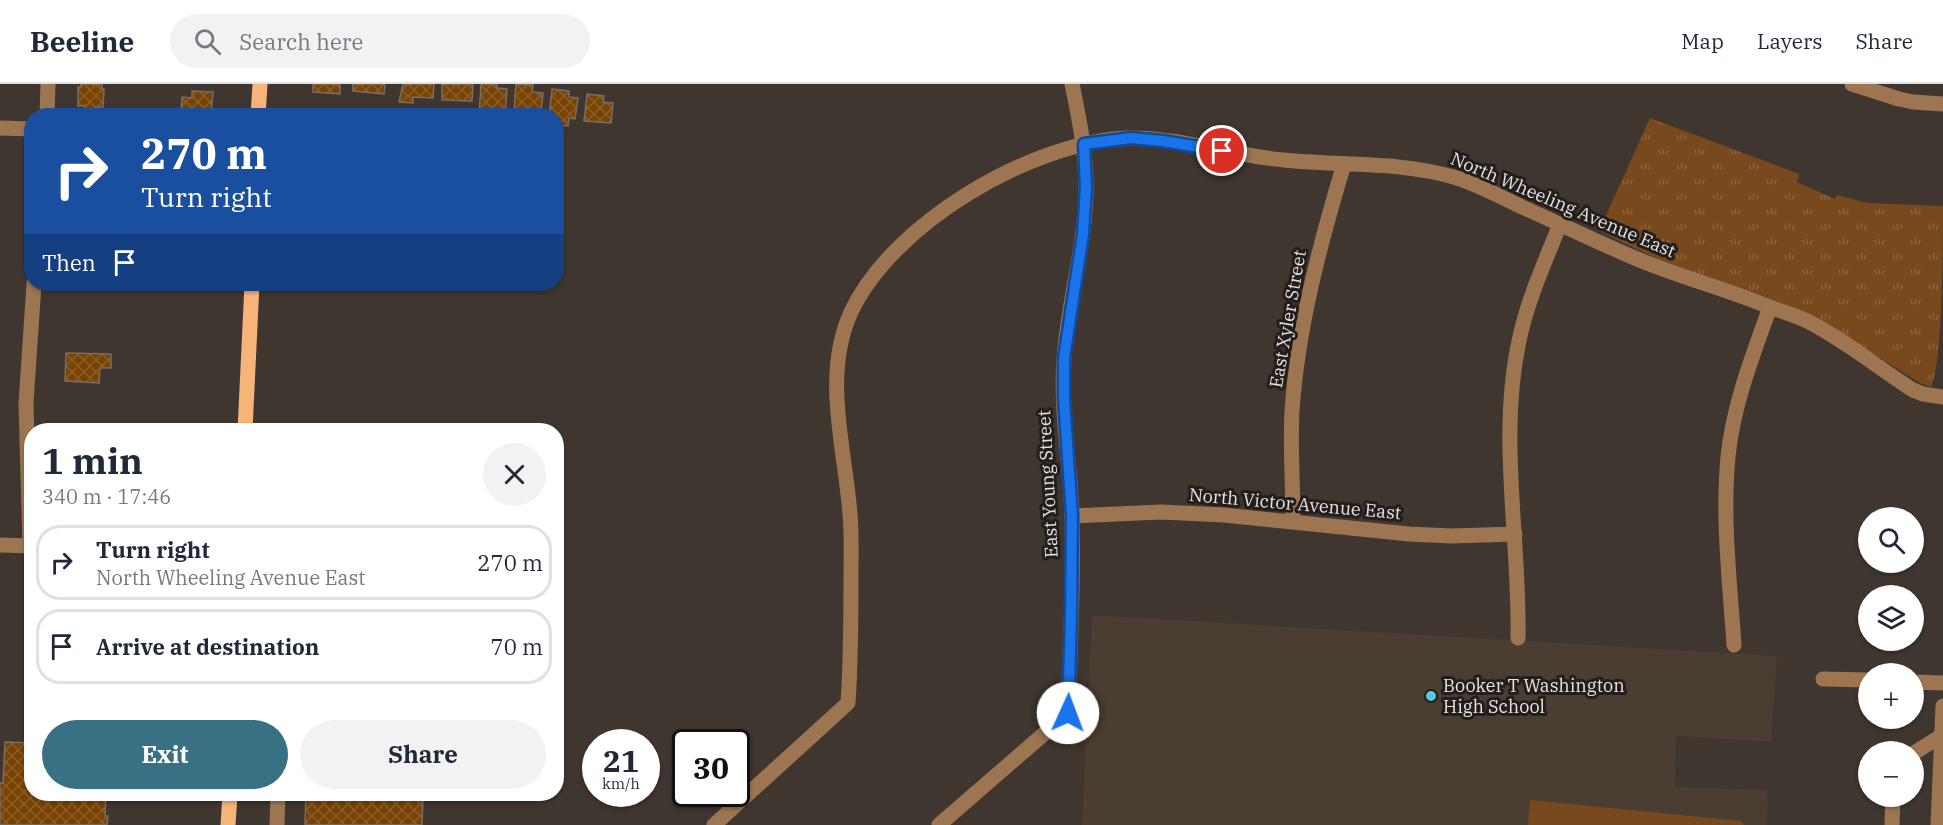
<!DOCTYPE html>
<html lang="en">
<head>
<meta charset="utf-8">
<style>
	:root { --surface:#fff; --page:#f2f2f3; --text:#1f2937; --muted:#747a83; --line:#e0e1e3; --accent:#377183 }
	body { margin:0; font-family:"IBM Plex Serif",serif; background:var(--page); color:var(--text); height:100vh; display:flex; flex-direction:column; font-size:22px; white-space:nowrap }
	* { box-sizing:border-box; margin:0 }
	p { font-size:20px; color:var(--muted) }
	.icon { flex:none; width:33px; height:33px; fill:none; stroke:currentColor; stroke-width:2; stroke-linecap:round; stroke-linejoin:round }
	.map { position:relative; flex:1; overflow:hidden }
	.details { position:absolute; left:24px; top:339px; width:540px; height:378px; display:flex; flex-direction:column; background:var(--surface); border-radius:24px; box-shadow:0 2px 4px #0004 }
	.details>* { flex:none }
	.banner { position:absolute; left:24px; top:24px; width:540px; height:183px; border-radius:24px; box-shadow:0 2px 4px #0004; background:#1a4fa0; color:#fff; overflow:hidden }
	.fabs { position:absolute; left:1858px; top:423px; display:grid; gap:12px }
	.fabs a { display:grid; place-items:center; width:66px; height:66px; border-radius:50%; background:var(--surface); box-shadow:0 2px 4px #0004; font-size:30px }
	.speed { position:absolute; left:582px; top:645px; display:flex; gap:12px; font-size:30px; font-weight:700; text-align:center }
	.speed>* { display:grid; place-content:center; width:78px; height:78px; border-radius:50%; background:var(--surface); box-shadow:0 2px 4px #0004; line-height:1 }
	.speed small { font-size:15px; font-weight:400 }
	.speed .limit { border:3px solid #111; border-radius:9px; background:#fff; color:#111 }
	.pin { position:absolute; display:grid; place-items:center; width:51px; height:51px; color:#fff; margin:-26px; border:3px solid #fff; border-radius:50%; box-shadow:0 2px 6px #0007 }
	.me { position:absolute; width:66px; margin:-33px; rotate:2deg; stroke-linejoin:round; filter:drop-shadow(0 0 4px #0008) }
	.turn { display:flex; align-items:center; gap:21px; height:126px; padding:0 18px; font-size:27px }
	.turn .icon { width:78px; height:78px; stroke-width:2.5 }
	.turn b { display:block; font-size:42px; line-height:51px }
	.then { display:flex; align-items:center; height:57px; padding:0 18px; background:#0003; gap:12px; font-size:22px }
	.round { display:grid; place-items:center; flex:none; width:63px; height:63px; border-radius:32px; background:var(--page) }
	.head { display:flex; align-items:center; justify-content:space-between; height:102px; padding:0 18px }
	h1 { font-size:36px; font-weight:700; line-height:45px }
	.primary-button { display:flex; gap:12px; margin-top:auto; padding:12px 18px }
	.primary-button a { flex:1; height:69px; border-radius:36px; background:var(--accent); color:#fff; font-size:24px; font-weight:700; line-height:69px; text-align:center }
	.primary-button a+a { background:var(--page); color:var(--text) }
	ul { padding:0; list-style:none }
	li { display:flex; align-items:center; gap:18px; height:75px; margin:0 12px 9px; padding:0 6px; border:3px solid var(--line); border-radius:24px }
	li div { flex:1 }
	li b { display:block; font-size:22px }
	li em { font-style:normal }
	header { display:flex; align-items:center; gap:36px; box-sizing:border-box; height:84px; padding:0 30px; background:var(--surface); border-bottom:2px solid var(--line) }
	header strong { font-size:28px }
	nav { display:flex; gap:33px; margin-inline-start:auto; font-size:21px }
	.search { width:420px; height:54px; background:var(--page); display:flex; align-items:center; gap:15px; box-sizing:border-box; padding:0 21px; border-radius:33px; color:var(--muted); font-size:22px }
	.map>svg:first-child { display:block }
</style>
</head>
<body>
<header>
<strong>Beeline</strong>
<div class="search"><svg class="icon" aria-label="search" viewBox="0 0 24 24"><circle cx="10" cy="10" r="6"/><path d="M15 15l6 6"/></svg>Search here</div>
<nav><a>Map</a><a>Layers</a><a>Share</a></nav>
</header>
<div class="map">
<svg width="1943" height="741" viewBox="0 0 1943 741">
	<defs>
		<pattern id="park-tufts" width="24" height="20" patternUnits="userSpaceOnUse" patternTransform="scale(1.5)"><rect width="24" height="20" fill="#78491c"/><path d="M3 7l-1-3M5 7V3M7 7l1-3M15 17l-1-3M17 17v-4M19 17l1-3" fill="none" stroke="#8b633d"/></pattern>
		<pattern id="building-cross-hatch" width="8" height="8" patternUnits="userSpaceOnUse" patternTransform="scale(1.5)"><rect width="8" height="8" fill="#784303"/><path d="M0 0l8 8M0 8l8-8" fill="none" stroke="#8b5e27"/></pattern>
	</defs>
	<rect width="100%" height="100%" fill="#3e362f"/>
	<path fill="#4a3d32" d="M1092,531L1777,572L1771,658L1676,652L1675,703L1768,706L1767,741H1082Z"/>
	<path fill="url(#park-tufts)" d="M1650,34L1799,90L1797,98L1835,115L1837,111L1867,119L1943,122C1943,157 1943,279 1931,303L1920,299L1818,235L1769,214L1662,177L1599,147Z"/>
	<path fill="#78491c" d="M1530,716L1741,737L1744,741H1528Z"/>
	<g fill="url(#building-cross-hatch)" stroke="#776e66" stroke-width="1.5">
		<path d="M81,0H102V5H104L103,23H95L94,27H85V22H78V3H81Z"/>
		<path d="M313,0H340V10L313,8Z"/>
		<path d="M353,0H385L384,10L353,7Z"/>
		<path d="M403,0H434L433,14L413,13V19L399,18Z"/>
		<path d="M442,0H473L472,17L442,16Z"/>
		<path d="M481,0H497V4L507,5L505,32H479Z"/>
		<path d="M516,0L533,1L532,8L543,9L541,30L530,29V32L521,31L522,27L514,26Z"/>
		<path d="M552,5L569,7V13L578,14L575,35L569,34L568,42L558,41V47L556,32H549Z"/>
		<path d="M192,7L213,8L211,30L192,29V32H181L182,13L192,14Z"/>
		<path d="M587,10L604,12L603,18L613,19L611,39L584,37Z"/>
		<path d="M66,269L111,270V284H100L99,299L65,297Z"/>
		<path d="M5,658L32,659V710H106L105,732H108L107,741H0V699H3Z"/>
		<path d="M306,710L423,712L422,741H305Z"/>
	</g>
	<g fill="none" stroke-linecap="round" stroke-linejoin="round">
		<g stroke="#9d7551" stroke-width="15">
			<path d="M1852,0L1899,15L1913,18L1943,20"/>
			<path d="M47,32L48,0"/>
			<path d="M0,44L32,45"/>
			<path d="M1072,432L1161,428L1224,431L1409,450L1452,452L1515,450"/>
			<path d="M1293,437C1293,401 1290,363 1292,327C1298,242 1320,160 1344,80"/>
			<path d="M0,461L32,462"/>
			<path d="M30,462L26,319L34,200"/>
			<path d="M1518,554C1520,455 1498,354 1519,257C1527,217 1545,178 1560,140"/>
			<path d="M1734,561C1730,499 1722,435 1728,373C1733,321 1753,271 1770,223"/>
			<path d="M1823,595L1869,596"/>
			<path d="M1914,598L1943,599"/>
			<path d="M1914,669L1941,652"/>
			<path d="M277,741L278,710"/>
			<path d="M714,741L848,619C851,577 851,535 851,493C851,472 852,451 850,430C845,363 822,292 851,228C893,139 1031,58 1128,54C1177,53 1234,72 1284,76C1342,82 1401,77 1457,94C1479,101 1501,113 1522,123C1558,139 1593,156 1630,172C1676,192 1724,204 1770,223C1783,228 1795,231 1807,237C1845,256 1877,283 1913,306L1923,310L1943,313"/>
			<path d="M939,741L1068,629C1070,564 1074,499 1072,434C1071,381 1060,328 1064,275C1068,217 1086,161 1086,103C1086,68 1079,34 1072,0"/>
			<path d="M1892,741L1893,712"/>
			<path d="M1938,741L1943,622"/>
		</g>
		<g stroke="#f7b479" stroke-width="15">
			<path d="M258,32L260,0"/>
			<path d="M245,346L252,200"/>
			<path d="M228,741L230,710"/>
		</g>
	</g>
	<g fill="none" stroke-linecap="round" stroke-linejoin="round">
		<g stroke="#114b97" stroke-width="15">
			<path id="route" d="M1068,629L1071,534L1072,432L1064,315V274L1083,150L1086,104L1084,60L1131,54L1163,57L1222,67"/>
		</g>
		<use href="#route" stroke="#1a73e8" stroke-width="10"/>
	</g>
	<circle fill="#55cadf" stroke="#221e1b" stroke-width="2" cx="1431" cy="612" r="6"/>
	<g text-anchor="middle" stroke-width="6" stroke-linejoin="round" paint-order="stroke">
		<g font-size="18" fill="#e7e2de" stroke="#221e1b">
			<text transform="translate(1563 121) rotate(23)" y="6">North Wheeling Avenue East</text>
			<text transform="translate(1288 235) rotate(-80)" y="6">East Xyler Street</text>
			<text transform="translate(1048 400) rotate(-93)" y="6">East Young Street</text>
			<text transform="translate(1295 420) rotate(5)" y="6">North Victor Avenue East</text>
		</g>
		<g font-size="18" fill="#e7e2de" stroke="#221e1b" text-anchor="start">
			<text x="1443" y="608">Booker T Washington<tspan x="1443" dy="21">High School</tspan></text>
		</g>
	</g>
</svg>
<div class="fabs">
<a><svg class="icon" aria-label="search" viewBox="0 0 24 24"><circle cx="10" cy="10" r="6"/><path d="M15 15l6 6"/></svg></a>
<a><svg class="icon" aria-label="layers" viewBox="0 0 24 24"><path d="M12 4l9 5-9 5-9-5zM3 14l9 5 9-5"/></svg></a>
<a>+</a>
<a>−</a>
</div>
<div class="speed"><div>21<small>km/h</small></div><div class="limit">30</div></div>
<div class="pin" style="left:1222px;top:67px;background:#d93025"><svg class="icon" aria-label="arrive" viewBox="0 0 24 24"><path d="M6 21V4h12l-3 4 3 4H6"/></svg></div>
<svg class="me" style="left:1068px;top:629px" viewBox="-20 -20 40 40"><circle r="19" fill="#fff"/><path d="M0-13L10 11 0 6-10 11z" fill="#1a73e8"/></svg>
<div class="banner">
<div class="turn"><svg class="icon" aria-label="right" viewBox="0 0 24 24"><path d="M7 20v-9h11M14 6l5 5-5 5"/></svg><div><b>270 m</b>Turn right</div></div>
<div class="then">Then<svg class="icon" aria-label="arrive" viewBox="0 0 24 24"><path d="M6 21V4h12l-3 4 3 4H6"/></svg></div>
</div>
<section class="details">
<div class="head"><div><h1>1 min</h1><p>340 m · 17:46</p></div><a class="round"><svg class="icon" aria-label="close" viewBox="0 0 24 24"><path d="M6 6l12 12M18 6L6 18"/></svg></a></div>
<ul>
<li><svg class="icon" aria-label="right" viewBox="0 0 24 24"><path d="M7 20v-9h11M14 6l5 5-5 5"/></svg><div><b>Turn right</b><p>North Wheeling Avenue East</p></div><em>270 m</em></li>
<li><svg class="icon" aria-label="arrive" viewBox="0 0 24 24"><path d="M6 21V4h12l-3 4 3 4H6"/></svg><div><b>Arrive at destination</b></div><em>70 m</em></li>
</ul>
<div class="primary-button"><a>Exit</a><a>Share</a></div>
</section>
</div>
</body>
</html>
